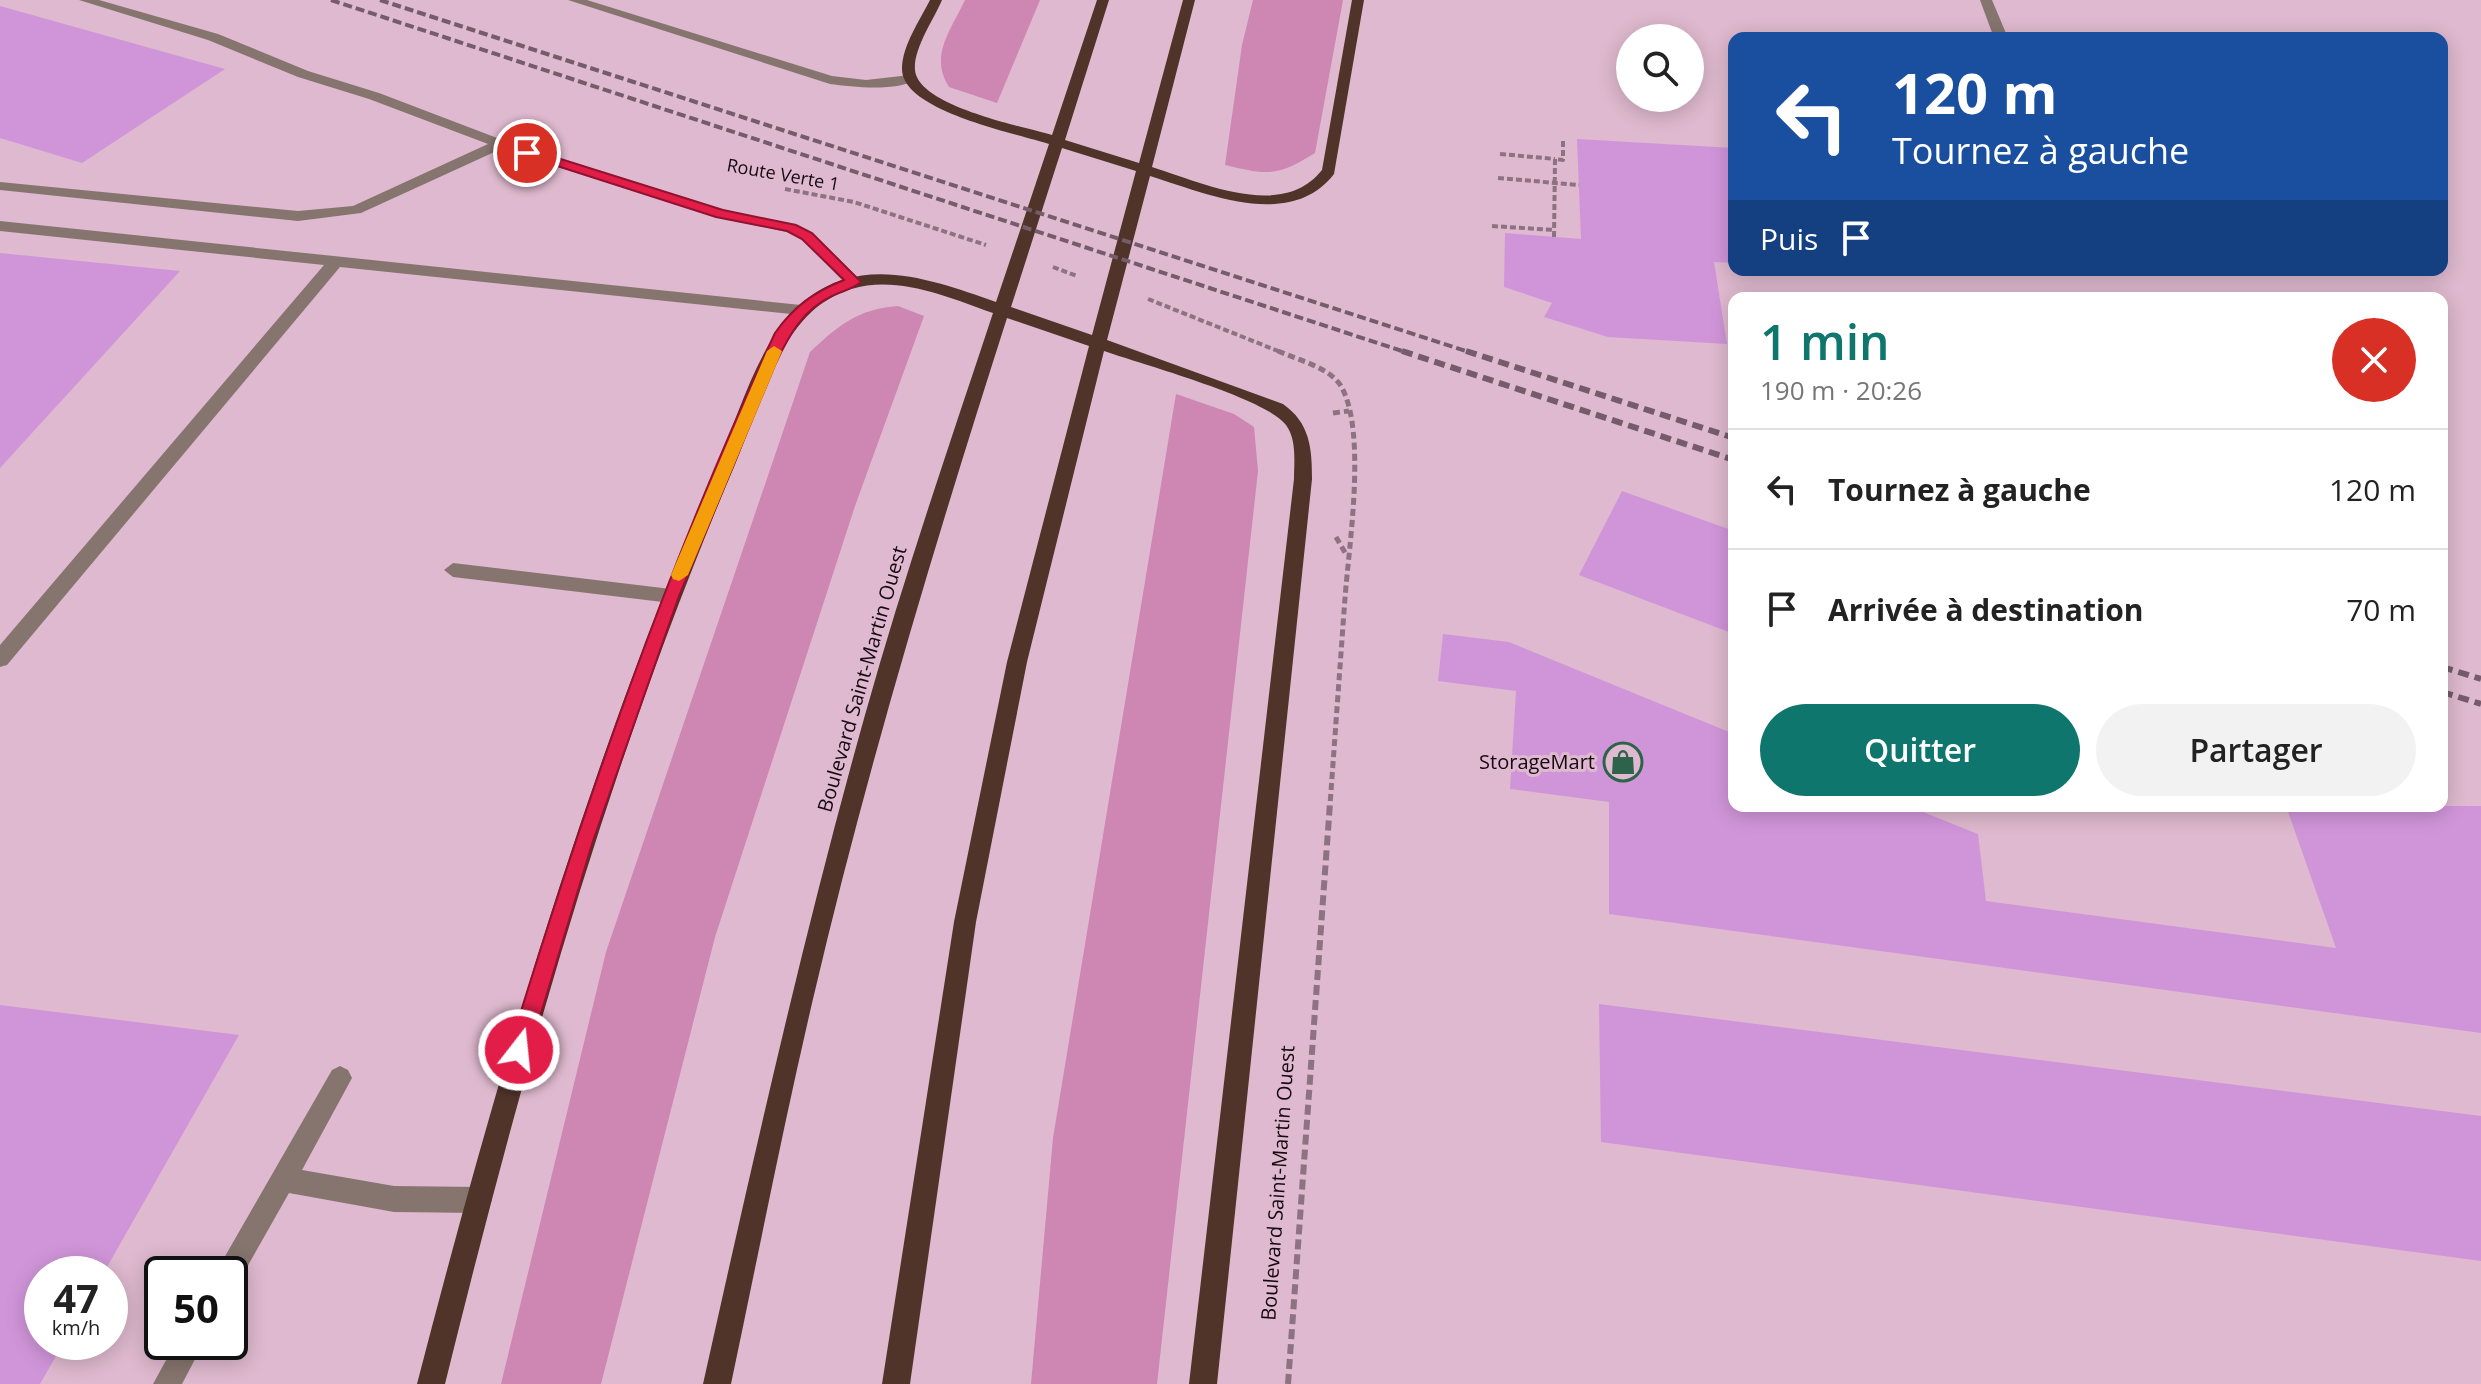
<!DOCTYPE html>
<html lang="fr">
<head>
<meta charset="utf-8">
<style>
	:root { --surface:#fff; --page:#f2f2f2; --text:#222; --muted:#767676; --line:#e0e0e0; --accent:#0f766e }
	body { margin:0; font-family:"Open Sans",sans-serif; background:var(--page); color:var(--text); height:100vh; display:flex; flex-direction:column; font-size:30px; white-space:nowrap }
	* { box-sizing:border-box; margin:0 }
	p { font-size:26px; color:var(--muted) }
	.icon { flex:none; width:44px; height:44px; fill:none; stroke:currentColor; stroke-width:2; stroke-linecap:round; stroke-linejoin:round }
	.map { position:relative; flex:1; overflow:hidden }
	.sheet { position:absolute; left:1728px; top:292px; width:720px; height:520px; display:flex; flex-direction:column; background:var(--surface); border-radius:16px; box-shadow:0 4px 20px #0003 }
	.sheet>* { flex:none }
	.banner { position:absolute; left:1728px; top:32px; width:720px; height:244px; border-radius:16px; box-shadow:0 4px 20px #0003; background:#1a4fa0; color:#fff; overflow:hidden }
	.fabs { position:absolute; left:1616px; top:24px; display:grid; gap:16px }
	.fabs a { display:grid; place-items:center; width:88px; height:88px; border-radius:50%; background:var(--surface); box-shadow:0 4px 20px #0003; font-size:40px }
	.speed { position:absolute; left:24px; top:1256px; display:flex; gap:16px; font-size:40px; font-weight:700; text-align:center }
	.speed>* { display:grid; place-content:center; width:104px; height:104px; border-radius:50%; background:var(--surface); box-shadow:0 4px 20px #0003; line-height:1 }
	.speed small { font-size:20px; font-weight:400 }
	.speed .limit { border:4px solid #111; border-radius:12px; background:#fff; color:#111 }
	.pin { position:absolute; display:grid; place-items:center; width:68px; height:68px; color:#fff; margin:-34px; border:4px solid #fff; border-radius:50%; box-shadow:0 2px 8px #0007 }
	.me { position:absolute; width:88px; margin:-44px; rotate:16deg; stroke-linejoin:round; filter:drop-shadow(0 0 6px #0008) }
	.turn { display:flex; align-items:center; gap:28px; height:168px; padding:0 32px; font-size:36px }
	.turn .icon { width:104px; height:104px; stroke-width:2.5 }
	.turn b { display:block; font-size:56px; line-height:68px }
	.then { display:flex; align-items:center; height:76px; padding:0 32px; background:#0003; gap:16px; font-size:30px }
	.round { display:grid; place-items:center; flex:none; width:84px; height:84px; border-radius:42px; background:var(--page) }
	.summary { display:flex; align-items:center; justify-content:space-between; height:136px; padding:0 32px }
	h1 { font-size:48px; font-weight:600; line-height:60px; color:var(--accent) }
	.primary-button { display:flex; gap:16px; margin-top:auto; padding:16px 32px }
	.primary-button a { flex:1; height:92px; border-radius:48px; background:var(--accent); color:#fff; font-size:32px; font-weight:600; line-height:92px; text-align:center }
	.primary-button a+a { background:var(--page); color:var(--text) }
	ul { padding:0; list-style:none }
	li { display:flex; align-items:center; gap:24px; height:120px; padding:0 32px; border-top:2px solid var(--line) }
	li div { flex:1 }
	li b { display:block; font-size:30px }
	li em { font-style:normal }
	.map>svg:first-child { display:block }
</style>
</head>
<body>
<div class="map">
<svg width="2481" height="1384" viewBox="0 0 2481 1384">
	<rect width="100%" height="100%" fill="#dfb9cf"/>
	<g fill="#ce86b3">
		<path d="M965,0H1040L997,103L949,87C929,56 951,30 965,0Z"/>
		<path d="M1253,0H1343L1315,153C1277,177 1267,175 1225,165L1242,45Z"/>
		<path d="M898,306L924,316L855,506L715,937L601,1384H501L606,952L810,352C839,325 858,309 898,306Z"/>
		<path d="M1176,394L1234,414L1254,427L1258,471L1157,1384H1031L1053,1138Z"/>
	</g>
	<g fill="#d095d9">
		<path d="M0,6L225,69L82,163L0,138Z"/>
		<path d="M1577,139L1734,148V263L1714,262L1727,344L1608,337L1544,317L1552,303L1504,287L1505,233L1581,239Z"/>
		<path d="M0,253L180,271L0,468Z"/>
		<path d="M1622,491L1734,531V634L1579,575Z"/>
		<path d="M1443,634L1509,642L1734,734V806H1908L1978,834L1986,901L2336,948L2286,806H2481V1033L1609,914V802L1510,789L1516,691L1438,681Z"/>
		<path d="M1599,1004L2481,1116V1261L1601,1142Z"/>
		<path d="M0,1005L239,1035L103,1274H42V1342H64L40,1384H0Z"/>
	</g>
	<g fill="none" stroke-linecap="round" stroke-linejoin="round">
		<g stroke="#8d7282" stroke-width="4" stroke-dasharray="6 3" stroke-linecap="butt">
			<path d="M1500,154L1555,159"/>
			<path d="M1498,178L1579,185"/>
			<path d="M785,189L854,202L986,245"/>
			<path d="M1492,226L1554,230"/>
			<path d="M1554,237L1555,159L1563,160V140"/>
			<path d="M1053,267L1077,276"/>
			<path d="M1148,299L1283,353"/>
		</g>
		<g stroke="#8d7282" stroke-width="5" stroke-dasharray="7 4" stroke-linecap="butt">
			<path d="M1278,351C1298,360 1329,367 1341,386C1367,432 1349,544 1345,598C1340,667 1335,736 1330,805"/>
			<path d="M1333,413L1349,411"/>
			<path d="M1336,537L1347,556"/>
		</g>
		<path stroke="#8d7282" stroke-width="6" stroke-dasharray="10 5" stroke-linecap="butt" d="M1288,1384L1330,803"/>
		<g fill="#86756f" fill-rule="evenodd">
			<path d="M79,0H99L218,34L308,71L379,93L505,141L724,210L796,225L812,233L862,282L860,286H848L802,239L787,232L716,217L501,149L361,213L298,221L0,190V182L298,211L353,206L488,144L369,99L298,77L208,40Z"/>
			<path d="M568,0H587L832,76L866,80L910,75L917,79C898,92 853,87 830,84Z"/>
			<path d="M1980,0H1992L2008,38H1994Z"/>
			<path d="M0,221L801,305L809,310L801,315L340,267L7,665L0,667V645L324,265L0,231Z"/>
			<path d="M453,563L671,589L678,591L681,596L678,601L671,603L453,577L444,570Z"/>
			<path d="M340,1066L348,1070L352,1078L302,1170L394,1186L479,1187L488,1191L492,1200L488,1209L479,1213L394,1212L289,1193L238,1283L230,1287V1274H216L220,1265L332,1070Z"/>
			<path d="M176,1342H204L182,1384H153Z"/>
		</g>
		<path fill="#50342a" fill-rule="evenodd" d="M930,0H942C934,19 913,49 915,70C918,106 1021,126 1052,135L1097,0H1109L1065,140L1139,163L1183,0H1195L1152,167C1201,182 1282,221 1322,170L1352,0H1364L1334,174C1290,231 1205,193 1150,176L1107,340L1283,404C1310,423 1312,448 1312,479L1217,1384H1189L1294,479C1294,462 1297,440 1286,425C1266,398 1141,364 1104,351L1027,662L976,922L910,1384H882L954,922L1007,662L1089,346L1007,318C935,543 867,768 813,999C783,1127 758,1256 731,1384H703C753,1160 803,936 865,715C903,579 949,446 993,313C937,293 875,265 821,304C775,337 756,416 734,467C608,763 522,1072 445,1384H417C498,1071 589,761 718,464C740,411 761,333 808,298C866,254 935,281 996,302L1049,144C1015,133 902,111 902,69C902,46 920,20 930,0ZM1062,148L1136,171L1092,335L1011,307Z"/>
		<g stroke="#755c6b" stroke-width="4" stroke-dasharray="9 4" stroke-linecap="butt">
			<path d="M331,0L1408,353"/>
			<path d="M380,0L1472,353"/>
		</g>
		<g stroke="#755c6b" stroke-width="6" stroke-dasharray="11 6" stroke-linecap="butt">
			<path d="M1402,351L1734,460"/>
			<path d="M1466,351L1734,438"/>
			<path d="M2442,667L2481,679"/>
			<path d="M2442,692L2481,704"/>
		</g>
	</g>
	<path fill="#e11d48" stroke="#92132f" stroke-width="2" d="M523,150H532L723,210L796,225L812,233L861,282C853,289 842,291 832,296C802,310 788,337 775,365L679,596L592,844L530,1050L527,1057L519,1060L512,1057L509,1050C584,806 667,565 775,333C794,306 814,292 844,280L802,239L787,231L716,217L523,155Z"/>
	<path fill="#f59e0b" d="M774,346L782,351L688,575L679,581L673,579L671,575L767,351Z"/>
	<defs>
		<g id="shop-ring" transform="scale(2)"><circle r="9.5" fill="#dfb9cf" stroke="#2c634a" stroke-width="1.5"/><path d="M-5-2.5h2.3a2.7 3.5 0 0 1 5.4 0H5L5.5 6h-11ZM-1.5-2.5h3a1.5 2.3 0 0 0-3 0Z" fill="#2c634a"/></g>
	</defs>
	<g fill-rule="evenodd">
		<use href="#shop-ring" x="1623" y="762"/>
	</g>
	<g text-anchor="middle" stroke-width="6" stroke-linejoin="round" paint-order="stroke">
		<g font-size="18" fill="#150911" stroke="#dfb9cf">
			<text transform="translate(783 175) rotate(10)" y="6">Route Verte 1</text>
		</g>
		<g font-size="20" fill="#150911" stroke="#dfb9cf">
			<text transform="translate(862 679) rotate(-74)" y="7">Boulevard Saint-Martin Ouest</text>
			<text transform="translate(1278 1183) rotate(-86)" y="7">Boulevard Saint-Martin Ouest</text>
		</g>
		<g font-size="20" fill="#150911" stroke="#dfb9cf" text-anchor="end">
			<text x="1595" y="769">StorageMart</text>
		</g>
	</g>
</svg>
<div class="fabs">
<a><svg class="icon" aria-label="search" viewBox="0 0 24 24"><circle cx="10" cy="10" r="6"/><path d="M15 15l6 6"/></svg></a>
</div>
<div class="speed"><div>47<small>km/h</small></div><div class="limit">50</div></div>
<div class="pin" style="left:527px;top:153px;background:#d93025"><svg class="icon" aria-label="arrive" viewBox="0 0 24 24"><path d="M6 21V4h12l-3 4 3 4H6"/></svg></div>
<svg class="me" style="left:519px;top:1050px" viewBox="-20 -20 40 40"><circle r="17" fill="#e11d48" stroke="#fff" stroke-width="3"/><path d="M0-11L8 9 0 5-8 9z" fill="#fff"/></svg>
<div class="banner">
<div class="turn"><svg class="icon" aria-label="left" viewBox="0 0 24 24"><path d="M17 20v-9H6M10 6l-5 5 5 5"/></svg><div><b>120 m</b>Tournez à gauche</div></div>
<div class="then">Puis<svg class="icon" aria-label="arrive" viewBox="0 0 24 24"><path d="M6 21V4h12l-3 4 3 4H6"/></svg></div>
</div>
<section class="sheet">
<div class="summary"><div><h1>1 min</h1><p>190 m · 20:26</p></div><a class="round" style="background:#d93025;color:#fff"><svg class="icon" aria-label="close" viewBox="0 0 24 24"><path d="M6 6l12 12M18 6L6 18"/></svg></a></div>
<ul>
<li><svg class="icon" aria-label="left" viewBox="0 0 24 24"><path d="M17 20v-9H6M10 6l-5 5 5 5"/></svg><div><b>Tournez à gauche</b></div><em>120 m</em></li>
<li><svg class="icon" aria-label="arrive" viewBox="0 0 24 24"><path d="M6 21V4h12l-3 4 3 4H6"/></svg><div><b>Arrivée à destination</b></div><em>70 m</em></li>
</ul>
<div class="primary-button"><a>Quitter</a><a>Partager</a></div>
</section>
</div>
</body>
</html>
